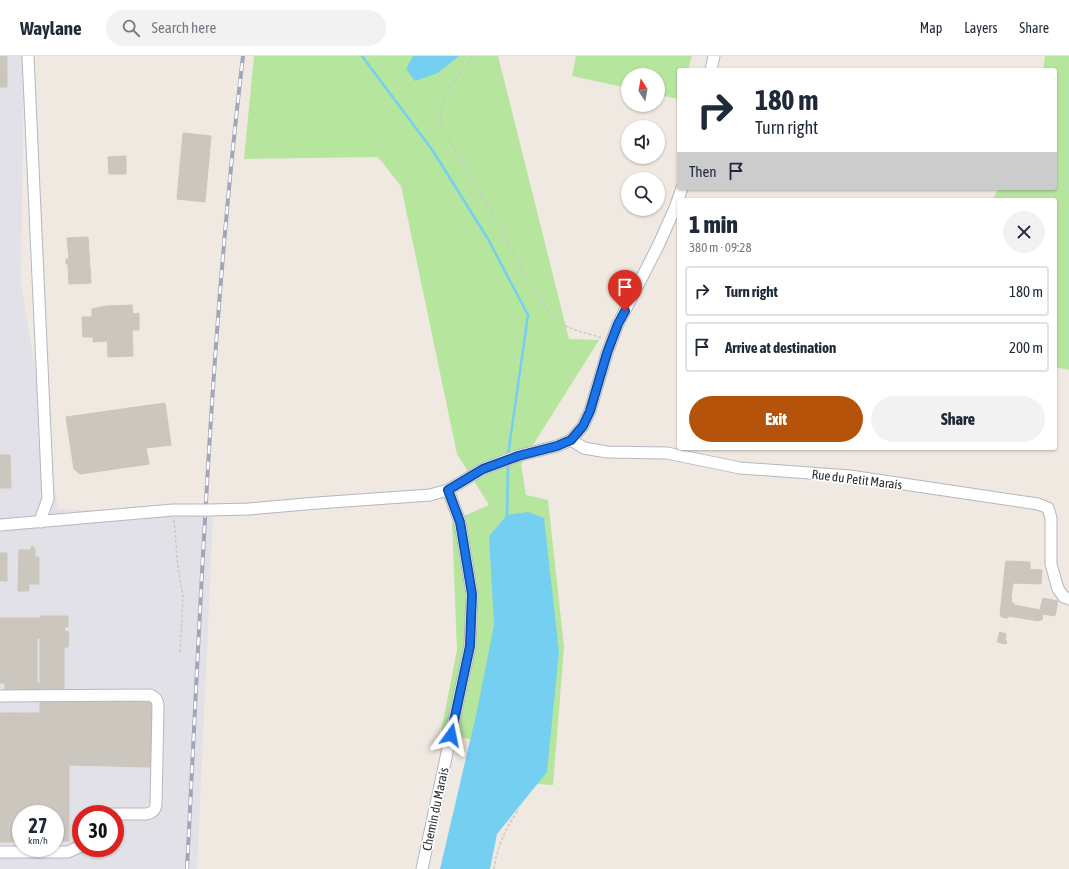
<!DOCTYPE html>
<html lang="en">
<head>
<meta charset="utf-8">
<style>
	:root { --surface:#fff; --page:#f2f2f3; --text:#1f2937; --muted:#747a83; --line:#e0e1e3; --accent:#b45309 }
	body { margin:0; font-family:"Asap Condensed",sans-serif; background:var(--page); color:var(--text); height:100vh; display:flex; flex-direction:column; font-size:15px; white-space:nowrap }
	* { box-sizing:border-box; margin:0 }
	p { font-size:13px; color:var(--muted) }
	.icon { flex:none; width:22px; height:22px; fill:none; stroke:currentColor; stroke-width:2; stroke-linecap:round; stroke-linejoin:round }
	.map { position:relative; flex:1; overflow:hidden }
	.panel { position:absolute; left:677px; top:142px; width:380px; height:252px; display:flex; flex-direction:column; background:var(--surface); border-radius:4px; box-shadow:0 1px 3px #0004 }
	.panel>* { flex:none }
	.top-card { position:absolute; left:677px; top:12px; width:380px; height:122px; border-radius:4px; box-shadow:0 1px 3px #0004; background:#fff; color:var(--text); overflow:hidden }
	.needle { width:26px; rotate:349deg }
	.controls { position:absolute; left:621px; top:12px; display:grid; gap:8px }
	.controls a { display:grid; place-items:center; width:44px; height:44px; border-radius:50%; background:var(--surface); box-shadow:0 1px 3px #0004; font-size:20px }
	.speed { position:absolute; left:12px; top:749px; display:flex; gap:8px; font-size:20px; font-weight:700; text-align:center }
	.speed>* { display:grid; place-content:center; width:52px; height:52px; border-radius:50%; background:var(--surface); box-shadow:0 1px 3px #0004; line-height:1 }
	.speed small { font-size:10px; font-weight:400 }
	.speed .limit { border:6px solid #d22; background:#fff; color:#111 }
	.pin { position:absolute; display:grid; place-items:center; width:34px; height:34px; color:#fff; margin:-41px -17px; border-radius:50% 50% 50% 0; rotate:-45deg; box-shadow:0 0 4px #0007 }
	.pin .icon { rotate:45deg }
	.me { position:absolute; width:44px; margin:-22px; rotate:12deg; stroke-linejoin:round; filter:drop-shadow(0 0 3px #0008) }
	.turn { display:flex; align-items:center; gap:14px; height:84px; padding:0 12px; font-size:18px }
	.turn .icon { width:52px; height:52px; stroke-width:2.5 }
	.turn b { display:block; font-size:28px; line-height:34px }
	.then { display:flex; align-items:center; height:38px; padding:0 12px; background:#0003; gap:8px; font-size:15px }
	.round { display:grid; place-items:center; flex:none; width:42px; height:42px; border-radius:21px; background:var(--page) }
	.headline { display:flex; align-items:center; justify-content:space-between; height:68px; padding:0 12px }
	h1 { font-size:24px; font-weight:800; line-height:30px }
	.primary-button { display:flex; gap:8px; margin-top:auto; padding:8px 12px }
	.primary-button a { flex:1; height:46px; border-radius:24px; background:var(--accent); color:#fff; font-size:16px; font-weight:800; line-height:46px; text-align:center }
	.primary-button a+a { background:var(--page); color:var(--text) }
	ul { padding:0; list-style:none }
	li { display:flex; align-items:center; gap:12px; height:50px; margin:0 8px 6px; padding:0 4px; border:2px solid var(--line); border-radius:4px }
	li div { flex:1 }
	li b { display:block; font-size:15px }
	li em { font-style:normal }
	header { display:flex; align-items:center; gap:24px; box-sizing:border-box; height:56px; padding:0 20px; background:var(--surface); border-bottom:1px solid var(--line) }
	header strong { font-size:19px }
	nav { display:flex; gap:22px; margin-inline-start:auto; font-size:14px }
	.search { width:280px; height:36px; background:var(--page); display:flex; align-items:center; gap:10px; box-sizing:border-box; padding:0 14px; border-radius:22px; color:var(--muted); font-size:15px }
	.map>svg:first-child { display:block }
</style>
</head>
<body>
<header>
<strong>Waylane</strong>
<div class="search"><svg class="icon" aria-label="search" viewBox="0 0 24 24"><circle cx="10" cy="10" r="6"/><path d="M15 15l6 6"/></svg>Search here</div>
<nav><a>Map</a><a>Layers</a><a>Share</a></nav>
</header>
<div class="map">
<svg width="1069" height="813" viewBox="0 0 1069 813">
	<rect width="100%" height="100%" fill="#efe9e1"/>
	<path fill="#e3e1e8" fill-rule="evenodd" d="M0,0H24L21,227L58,453L213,461L197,813H0ZM21,758H55V792H21ZM81,758H115V792H81Z"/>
	<g fill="#b6e59e">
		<path d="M254,0H498L569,283L599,284L521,408L526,439L548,444L564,591L553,729L492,725V689L441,676L457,594L452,465L489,449L457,398L401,130L378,101L244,103Z"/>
		<path d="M576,0H692L688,14H679V43L658,39V19H628V32L572,20Z"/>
		<path d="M1045,0H1069V314L1055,311V144H993L998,132H1055V14H1043Z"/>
	</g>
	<g fill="#75cff0">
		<path d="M413,0H459L438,17L415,25L406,13Z"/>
		<path d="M528,456L544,462L559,596L547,716L497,778L490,813H440L477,655L494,569L489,480L507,459Z"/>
	</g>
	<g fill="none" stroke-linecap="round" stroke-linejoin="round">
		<g stroke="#75cff0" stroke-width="2.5">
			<path d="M362,0L433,95L488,183L528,259L508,399"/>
			<path d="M507,462L508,410"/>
		</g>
	</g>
	<g fill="#cbc7bf" stroke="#cbc5ba">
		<rect x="0" y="0" width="7" height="21"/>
		<rect x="0" y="21" width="7" height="10"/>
		<path d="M183,77L211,80L205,146L177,143Z"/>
		<path d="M126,100V118H109L108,101Z"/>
		<path d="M88,181L91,227L69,228L68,208H66V203H69L67,182Z"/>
		<path d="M132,249L133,258L139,257V274H132L133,300L108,301L106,250Z"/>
		<path d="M106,250L107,285L93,286V281H83L82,261H92V253Z"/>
		<path d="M165,347L171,389L146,392L149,408L80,418L74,413L66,361Z"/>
		<path d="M0,399H10L11,432H0Z"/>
		<path d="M32,490L35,493V501H39V528H29V535H18L19,494H30Z"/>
		<rect x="0" y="497" width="7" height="28"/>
		<path d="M1006,505L1030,506V513L1005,512Z"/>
		<path d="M1005,512L1042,514L1041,528L1013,527L1011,542L1012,543L1011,547H1014V549L1040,554L1043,542L1058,545L1055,560L1043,558L1042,564H1039V565L1008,560V562L1001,561V559H1000Z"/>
		<path d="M40,560H68V571H65L64,575L69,576L68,591H64V581H40Z"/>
		<path d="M0,562H39L40,582H37V627H0Z"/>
		<path d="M1000,576L1006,578L1005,584L1007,585L1006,588L997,586Z"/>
		<rect x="40" y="581" width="24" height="45"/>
		<rect x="40" y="626" width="24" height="7"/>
		<rect x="5" y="627" width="35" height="7"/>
		<path d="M40,643L152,646L150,711L69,709V755L40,756Z"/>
		<path d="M0,657H10V664H27V657H41L40,756H5V786H0Z"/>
		<rect x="10" y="657" width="17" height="7"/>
		<path d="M69,755V785H55V758H21V786H5V756Z"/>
	</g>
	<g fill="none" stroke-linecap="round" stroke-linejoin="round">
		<g stroke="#b4b7c1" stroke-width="13">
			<g id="minor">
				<path d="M28,0L48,443L42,459L41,466"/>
				<path d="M711,14L714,0"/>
				<path d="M571,384L584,392L607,396L667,397L740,412L850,420L1038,448L1048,452L1051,462V508L1058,533L1064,541L1069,543"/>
				<path d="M209,454L249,453L317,447L430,439L448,434L483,413L517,400L557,390L571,384L583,370L590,355L607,297L618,268L658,190L675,152L682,132"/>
				<path d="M0,469L173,454H196"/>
				<path d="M0,640L150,639C156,642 158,644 158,651L156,749C155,755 152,757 146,758H110"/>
				<path d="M0,796H68L81,790"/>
				<path d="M422,813L470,590L472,538L460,466L448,434"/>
			</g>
		</g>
		<g stroke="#c9c9c9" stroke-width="1.5" stroke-dasharray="3 2" stroke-linecap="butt">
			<path d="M472,0C463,18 440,38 440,58C440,65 443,71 446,78C462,107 480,135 496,164C508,187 520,211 534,233C540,243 546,254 555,263C568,274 587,277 602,282"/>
			<path d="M174,464L178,512L183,541L180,597"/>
			<path d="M494,813C497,790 506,772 519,753"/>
		</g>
		<use href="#minor" stroke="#fff" stroke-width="11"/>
		<g stroke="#a3a6b8" stroke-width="4">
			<path id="rail" d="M187,813C201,542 211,270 243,0"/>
		</g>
		<use href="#rail" stroke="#fff" stroke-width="2.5" stroke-dasharray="8" stroke-linecap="butt"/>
		<g stroke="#b4b7c1" stroke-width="13" stroke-linecap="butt">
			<path id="minor-bridge" d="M196,454H209"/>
		</g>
		<use href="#minor-bridge" stroke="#fff" stroke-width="11"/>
	</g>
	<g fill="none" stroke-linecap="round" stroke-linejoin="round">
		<g stroke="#114b97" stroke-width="10">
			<path id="route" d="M451,679L470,590L472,538L460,466L448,434L483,413L518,400L557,390L571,384L583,370L590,355L607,297L618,268L625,255"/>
		</g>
		<use href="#route" stroke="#1a73e8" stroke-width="7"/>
	</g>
	<g text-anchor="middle" stroke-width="3.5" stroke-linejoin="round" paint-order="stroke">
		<g font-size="13" fill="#2e2e2e" stroke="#fff">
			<text transform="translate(857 423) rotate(7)" y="5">Rue du Petit Marais</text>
			<text transform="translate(435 753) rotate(-78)" y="5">Chemin du Marais</text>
		</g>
	</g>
</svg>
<div class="controls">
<a><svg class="needle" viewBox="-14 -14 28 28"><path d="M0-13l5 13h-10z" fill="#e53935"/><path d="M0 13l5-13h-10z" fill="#747a83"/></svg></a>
<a><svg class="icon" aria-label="sound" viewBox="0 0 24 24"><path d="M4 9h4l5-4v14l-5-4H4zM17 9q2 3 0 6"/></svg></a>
<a><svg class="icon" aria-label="search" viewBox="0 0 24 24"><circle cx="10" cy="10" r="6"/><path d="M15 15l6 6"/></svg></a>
</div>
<div class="speed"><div>27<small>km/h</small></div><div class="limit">30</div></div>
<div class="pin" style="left:625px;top:255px;background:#d93025"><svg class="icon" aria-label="arrive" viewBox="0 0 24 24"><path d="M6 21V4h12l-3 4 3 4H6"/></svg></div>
<svg class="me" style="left:451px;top:679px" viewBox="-20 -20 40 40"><path d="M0-17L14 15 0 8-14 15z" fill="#1a73e8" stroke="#fff" stroke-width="4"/></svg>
<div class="top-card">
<div class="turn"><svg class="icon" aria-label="right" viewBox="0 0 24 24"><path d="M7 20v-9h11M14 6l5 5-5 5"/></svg><div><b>180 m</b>Turn right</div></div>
<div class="then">Then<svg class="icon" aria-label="arrive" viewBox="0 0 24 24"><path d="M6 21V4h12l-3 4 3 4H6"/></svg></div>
</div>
<section class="panel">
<div class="headline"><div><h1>1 min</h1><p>380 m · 09:28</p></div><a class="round"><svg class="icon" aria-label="close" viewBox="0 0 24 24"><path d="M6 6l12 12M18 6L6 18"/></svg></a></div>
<ul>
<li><svg class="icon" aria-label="right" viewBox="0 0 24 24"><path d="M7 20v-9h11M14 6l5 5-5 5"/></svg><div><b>Turn right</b></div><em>180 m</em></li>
<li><svg class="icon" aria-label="arrive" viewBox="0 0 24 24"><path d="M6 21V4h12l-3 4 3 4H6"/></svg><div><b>Arrive at destination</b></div><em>200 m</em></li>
</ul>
<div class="primary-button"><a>Exit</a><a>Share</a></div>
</section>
</div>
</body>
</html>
